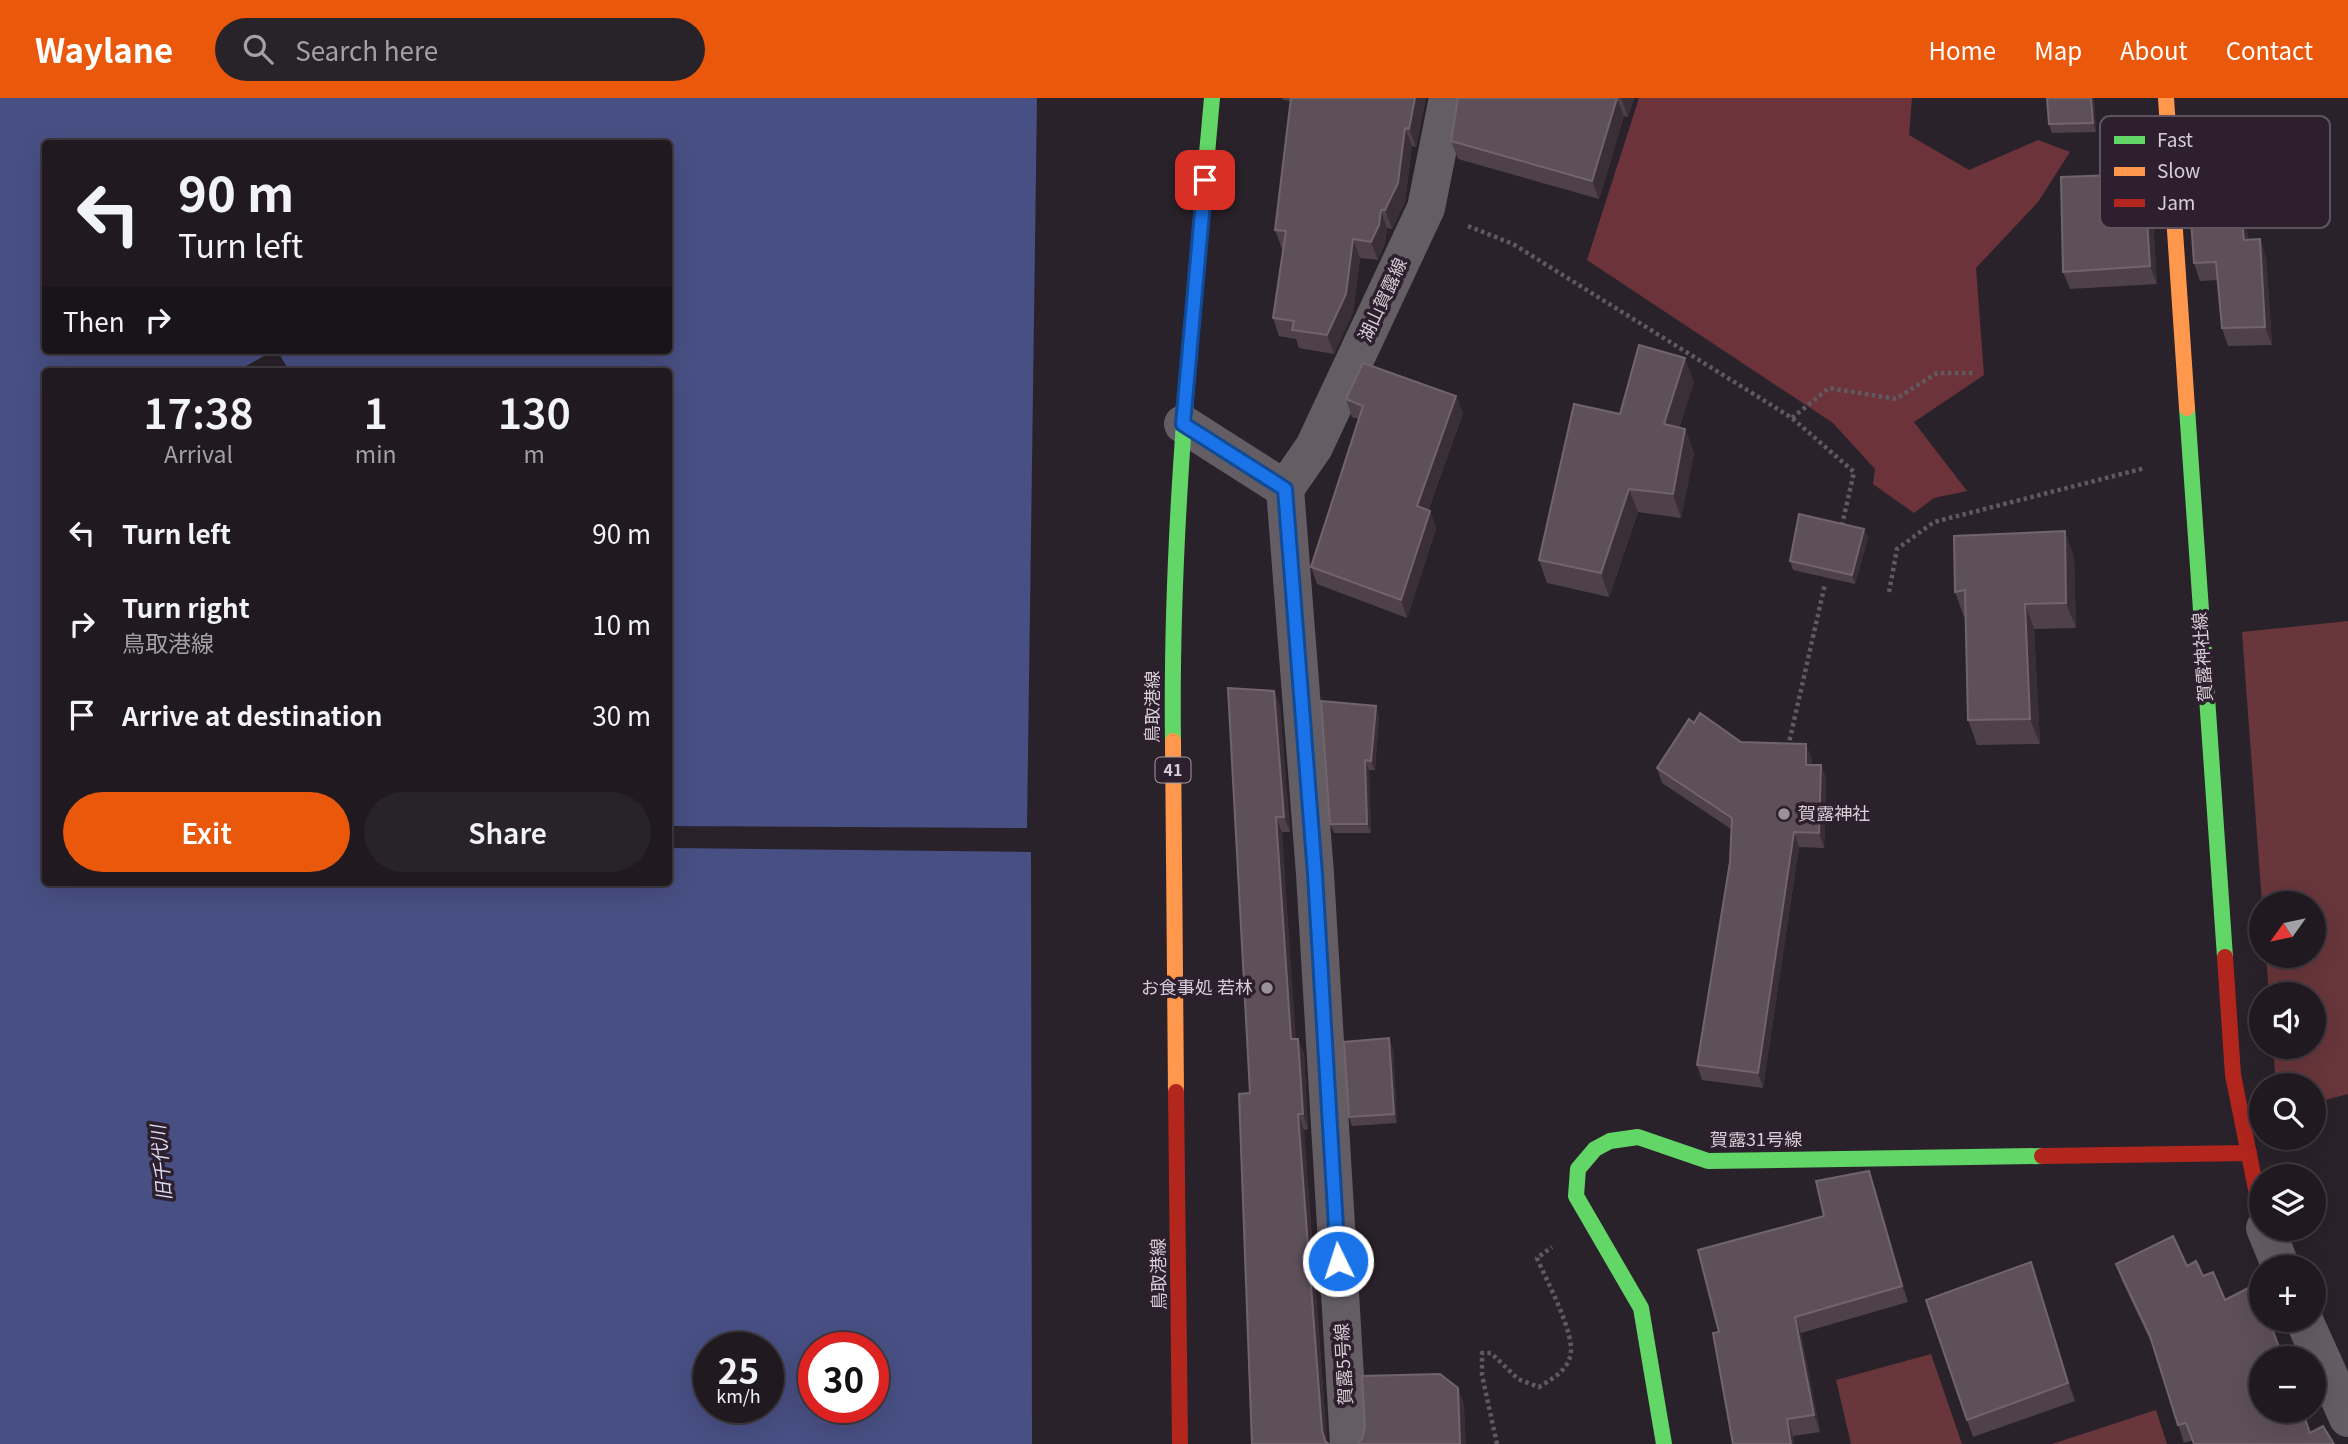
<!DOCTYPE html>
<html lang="en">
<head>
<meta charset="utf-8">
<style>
	:root { --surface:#201a20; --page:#282329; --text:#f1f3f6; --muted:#a2a1a5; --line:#3d383e; --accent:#ea580c }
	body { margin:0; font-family:Georgia,"Noto Sans JP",serif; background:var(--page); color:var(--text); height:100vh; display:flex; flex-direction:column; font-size:26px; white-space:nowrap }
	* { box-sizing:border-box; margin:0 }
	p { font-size:23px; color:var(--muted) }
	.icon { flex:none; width:38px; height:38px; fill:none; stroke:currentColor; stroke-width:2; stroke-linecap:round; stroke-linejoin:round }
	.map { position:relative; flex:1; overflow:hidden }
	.side { position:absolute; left:42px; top:270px; width:630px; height:518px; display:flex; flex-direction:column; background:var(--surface); border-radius:7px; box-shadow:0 7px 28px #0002,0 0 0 2px var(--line) }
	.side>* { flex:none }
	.banner { position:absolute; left:42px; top:42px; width:630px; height:214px; border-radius:7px; box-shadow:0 7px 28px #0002,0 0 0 2px var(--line); background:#201a20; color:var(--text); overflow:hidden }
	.needle { width:46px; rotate:237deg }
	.tools { position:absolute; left:2249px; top:793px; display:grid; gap:14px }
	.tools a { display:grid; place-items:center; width:77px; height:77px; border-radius:50%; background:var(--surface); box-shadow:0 7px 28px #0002,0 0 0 2px var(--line); font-size:35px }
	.speed { position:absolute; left:693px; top:1234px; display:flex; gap:14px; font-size:35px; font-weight:700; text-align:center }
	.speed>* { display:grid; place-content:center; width:91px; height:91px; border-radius:50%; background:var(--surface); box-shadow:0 7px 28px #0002,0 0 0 2px var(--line); line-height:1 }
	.speed small { font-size:18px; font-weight:400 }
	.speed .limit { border:10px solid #d22; background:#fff; color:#111 }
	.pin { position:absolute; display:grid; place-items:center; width:60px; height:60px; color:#fff; margin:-30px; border-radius:14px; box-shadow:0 4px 10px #0006 }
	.me { position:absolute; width:77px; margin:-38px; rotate:356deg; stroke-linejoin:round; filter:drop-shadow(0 0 5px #0008) }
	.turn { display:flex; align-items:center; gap:24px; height:147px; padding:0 21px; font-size:32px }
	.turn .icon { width:91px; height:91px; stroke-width:2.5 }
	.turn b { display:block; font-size:49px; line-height:60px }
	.then { display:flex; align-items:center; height:66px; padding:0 21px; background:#0003; gap:14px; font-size:26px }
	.eta { display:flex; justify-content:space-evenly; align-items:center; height:119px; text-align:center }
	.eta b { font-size:42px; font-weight:600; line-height:49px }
	.primary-button { display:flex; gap:14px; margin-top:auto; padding:14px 21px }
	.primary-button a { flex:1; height:80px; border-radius:42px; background:var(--accent); color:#fff; font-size:28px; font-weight:600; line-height:80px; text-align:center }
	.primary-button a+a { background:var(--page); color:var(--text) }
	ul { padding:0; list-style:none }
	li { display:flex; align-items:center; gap:21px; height:91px; padding:0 21px }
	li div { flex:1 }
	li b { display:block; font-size:26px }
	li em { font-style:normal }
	header { display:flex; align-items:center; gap:42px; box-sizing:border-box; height:98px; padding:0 35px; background:var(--accent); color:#fff }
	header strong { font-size:33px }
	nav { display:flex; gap:38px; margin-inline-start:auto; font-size:24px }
	.search { width:490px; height:63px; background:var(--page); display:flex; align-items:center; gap:18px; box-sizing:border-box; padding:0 24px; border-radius:38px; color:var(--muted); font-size:26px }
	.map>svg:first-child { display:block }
</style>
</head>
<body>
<header>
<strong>Waylane</strong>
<div class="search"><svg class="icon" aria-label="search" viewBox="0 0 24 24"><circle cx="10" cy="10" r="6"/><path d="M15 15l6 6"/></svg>Search here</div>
<nav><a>Home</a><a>Map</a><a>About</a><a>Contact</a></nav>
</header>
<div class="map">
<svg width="2348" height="1346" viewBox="0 0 2348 1346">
	<rect width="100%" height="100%" fill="#2a222a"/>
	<g fill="#68363b">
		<path d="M2348,523V996L2314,1005V987H2276L2273,949L2314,948V896H2269L2266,858H2314V805H2262L2242,534Z"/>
		<path d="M1931,1256L1962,1346H1851L1836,1282Z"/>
		<path d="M2156,1312L2167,1346H2052Z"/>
	</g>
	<path fill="#6d333a" d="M1639,0H1912L1909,37L1969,72L2038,42L2070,54L2038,104L1976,170L1984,277L1914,324L1967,393L1934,400L1914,415L1873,386L1875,371L1833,325L1587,162Z"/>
	<path fill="#484f83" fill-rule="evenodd" d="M0,0H1037L1027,730L669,728L668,273H289L277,252H668V46H46V252H275L244,269L246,273H46V784H668L669,750L1031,754L1032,1346H0ZM709,1250H768V1309H709ZM814,1250H873V1309H814Z"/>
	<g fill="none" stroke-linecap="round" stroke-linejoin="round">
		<g stroke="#605a60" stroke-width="4.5" stroke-dasharray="3.5 3.5" stroke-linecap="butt">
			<path d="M1468,128L1513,146L1792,320L1854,374L1842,427"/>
			<path d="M1792,320L1829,290L1896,301L1937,275H1974"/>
			<path d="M1889,494L1897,451L1934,424L2145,370"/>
			<path d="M1788,649L1825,486"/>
			<path d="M1497,1346L1482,1277V1255H1491L1518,1281L1539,1289C1550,1282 1566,1274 1570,1259C1577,1238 1546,1182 1537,1160L1552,1149"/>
		</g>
		<g stroke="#645e64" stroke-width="38">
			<path d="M1183,326L1285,391"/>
			<path d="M1285,391L1315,776L1349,1346"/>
			<path d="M1285,391L1314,349L1426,110L1448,0"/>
			<path d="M2265,1130L2281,1169"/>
			<path d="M2304,1222L2348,1320"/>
		</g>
		<g stroke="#63d668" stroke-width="16">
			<path d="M2187,310L2225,859"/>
			<path d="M1173,643C1170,428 1193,214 1212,0"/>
			<path d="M1664,1346L1641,1210L1576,1098L1578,1071L1595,1051L1610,1043L1638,1039L1708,1063L2042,1058"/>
		</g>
		<g stroke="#ff974d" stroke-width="16">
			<path d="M2166,0L2187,310"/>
			<path d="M1173,643L1176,994"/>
		</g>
		<g stroke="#b3261e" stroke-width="16">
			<path d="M2225,859L2233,977L2261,1116"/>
			<path d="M1176,994L1180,1346"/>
			<path d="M2042,1058L2249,1055"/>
		</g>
	</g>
	<g fill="#4f414a">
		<path d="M1282,0H1426L1416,49L1412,48L1405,104L1392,131L1387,130L1385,145L1378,162L1360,160L1353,214L1334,256L1299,250L1296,241L1279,238L1273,220L1284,151H1282L1275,132L1291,3L1283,2Z"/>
		<path d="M1458,0H1634L1628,19L1624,18L1599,101L1458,61L1451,43Z"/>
		<path d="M2047,0H2094L2096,34L2052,35L2049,26Z"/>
		<path d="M2237,48L2248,142L2266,158L2272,247L2228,248L2222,230L2218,182L2200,183L2194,165Z"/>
		<path d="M2144,76L2151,94L2157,186L2070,191L2063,174Z"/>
		<path d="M1694,284L1679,330L1685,331L1694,355L1681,420L1638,414L1609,499L1547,485L1539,462L1620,316Z"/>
		<path d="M1456,298L1463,315L1428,413H1430L1436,431L1407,520L1317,486L1311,469L1359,321L1352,319L1346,301Z"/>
		<path d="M1864,431L1868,440L1855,486L1793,472L1790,463Z"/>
		<path d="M2074,458L2076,530L2034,531L2040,646L1977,647L1968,622L1965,519H1964L1955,494Z"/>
		<path d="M1274,593L1280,609L1290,734H1282L1295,941H1298L1304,956L1308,1031L1304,1032L1327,1344L1252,1346L1250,995Z"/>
		<path d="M1379,617L1375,672H1369L1371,735H1334L1330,726Z"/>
		<path d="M1694,625L1741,644L1812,661L1811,667H1821L1826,681L1824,750L1799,749L1763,990L1702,982L1697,967L1730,764L1731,731L1662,685L1657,670Z"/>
		<path d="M1393,950L1397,1025L1352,1028L1349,1019Z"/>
		<path d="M1869,1073L1875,1090L1908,1204L1801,1235L1820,1334L1793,1338L1794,1346H1733L1719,1234L1824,1118Z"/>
		<path d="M2031,1164L2075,1303L1973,1339L1967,1322Z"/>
		<path d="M2116,1166L2187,1168L2203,1178L2225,1202L2310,1335L2334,1346L2193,1342L2184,1345L2154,1250L2122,1183Z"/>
	</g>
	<g fill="#3a2e37">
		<path d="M1415,0H1426L1416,49L1409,31Z"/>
		<path d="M1617,0L1624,18L1599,101L1592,83Z"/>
		<path d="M1621,0H1634L1628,19Z"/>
		<path d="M2091,0H2094L2096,34L2093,25Z"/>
		<path d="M1405,30L1412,48L1405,104L1392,131L1385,112Z"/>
		<path d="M2231,31L2237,48L2250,160L2244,142Z"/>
		<path d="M2144,76L2151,94L2157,186L2150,168Z"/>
		<path d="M1381,112L1387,130L1385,145L1378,162L1371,144Z"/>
		<path d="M1353,141L1360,160L1353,214L1334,256L1327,237Z"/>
		<path d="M2260,141L2266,158L2272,247L2265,229Z"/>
		<path d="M1685,260L1694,284L1673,350L1664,326Z"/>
		<path d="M1456,298L1463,315L1423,426L1417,408Z"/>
		<path d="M1685,331L1694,355L1681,420L1673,396Z"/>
		<path d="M1629,391L1638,414L1609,499L1601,475Z"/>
		<path d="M1430,413L1436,431L1407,520L1401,502Z"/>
		<path d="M1864,431L1868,440L1855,486L1852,477Z"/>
		<path d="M2065,433L2074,458L2076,530L2066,505Z"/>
		<path d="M2025,506L2034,531L2040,646L2030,621Z"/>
		<path d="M1274,593L1280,609L1290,734L1284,719Z"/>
		<path d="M1376,608L1379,617L1375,672L1371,663Z"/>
		<path d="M1806,646L1812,661L1811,681L1806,667Z"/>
		<path d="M1365,662L1369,672L1371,735L1367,726Z"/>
		<path d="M1821,667L1826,681L1824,750L1819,735Z"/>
		<path d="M1276,719L1282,734L1297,957L1291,941Z"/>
		<path d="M1794,734L1799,749L1763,990L1758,975Z"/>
		<path d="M1389,940L1393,950L1397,1025L1394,1016Z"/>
		<path d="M1298,941L1304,956L1308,1031L1303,1016Z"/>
		<path d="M1298,1016L1304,1032L1327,1346L1322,1332Z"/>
		<path d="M1869,1073L1875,1090L1908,1204L1902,1188Z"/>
		<path d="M2031,1164L2037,1182L2075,1303L2068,1285Z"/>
		<path d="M1795,1219L1801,1235L1820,1334L1814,1317Z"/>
		<path d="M1458,1290L1464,1306L1466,1346H1460Z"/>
		<path d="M1787,1321L1793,1338L1794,1346H1791Z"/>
	</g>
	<g fill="#5e5059" stroke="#71646d" stroke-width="2">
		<path d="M1291,0H1415L1409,31L1405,30L1398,85L1385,112H1381L1379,127L1371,144L1353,141L1346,196L1327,237L1292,232L1294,223L1273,220L1286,133L1275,132Z"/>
		<path d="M1458,0H1617L1592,83L1451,43Z"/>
		<path d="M2047,0H2091L2093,25L2049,26Z"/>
		<path d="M2231,31L2244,142L2260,141L2265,229L2222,230L2216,164L2194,165L2185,35Z"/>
		<path d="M2144,76L2150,168L2063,174L2061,79Z"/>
		<path d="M1639,247L1685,260L1664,326L1685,331L1673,396L1629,391L1601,475L1539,462L1574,306L1620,316Z"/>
		<path d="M1363,265L1456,298L1417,408L1430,413L1401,502L1311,469L1363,308L1346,301Z"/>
		<path d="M1799,416L1864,431L1852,477L1790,463Z"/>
		<path d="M2065,433L2066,505L2025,506L2030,621L1968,622L1965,492L1955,494L1954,438Z"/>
		<path d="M1228,590L1274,593L1284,719H1276L1291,941H1298L1303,1016H1298L1322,1332L1325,1343L1329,1346H1252L1239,996L1250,995Z"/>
		<path d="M1321,603L1376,608L1371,663L1365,662L1367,726H1330Z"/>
		<path d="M1700,615L1741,644L1806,646V667H1821L1819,735L1794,734L1758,975L1697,967L1730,764L1732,720L1657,670L1689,621L1694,625Z"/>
		<path d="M1389,940L1394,1016L1349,1019L1344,944Z"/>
		<path d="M1869,1073L1902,1188L1795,1219L1814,1317L1787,1321L1791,1346H1733L1713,1235L1719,1234L1698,1152L1824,1118L1816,1083Z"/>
		<path d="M2173,1138L2187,1168L2196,1163L2203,1178L2213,1174L2225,1202L2256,1186L2261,1199V1222H2269L2283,1260H2261V1312H2302L2310,1335L2323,1328L2334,1346H2194L2186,1325L2178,1327L2150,1238L2116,1166Z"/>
		<path d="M2031,1164L2068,1285L1967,1322L1926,1202Z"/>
		<path d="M1440,1276L1458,1290L1460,1346H1357L1362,1341L1365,1329L1362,1278Z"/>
	</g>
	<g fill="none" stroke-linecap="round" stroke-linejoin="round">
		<g stroke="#114b97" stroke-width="18">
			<path id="route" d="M1205,82L1183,326L1285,391L1315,776L1338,1163"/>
		</g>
		<use href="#route" stroke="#1a73e8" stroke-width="12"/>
	</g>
	<g fill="#9a929a" stroke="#2d1f2d" stroke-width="2.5">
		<circle cx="1784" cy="716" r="7"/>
		<circle cx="1267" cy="890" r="7"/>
	</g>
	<g text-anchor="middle" stroke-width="7" stroke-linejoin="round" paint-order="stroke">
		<rect fill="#2d1f2d" stroke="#a49aa4" stroke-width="2" x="1155.5" y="659.5" width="35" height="25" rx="5"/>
		<g font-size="16" font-weight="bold" fill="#d7ced7">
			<text x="1173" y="678">41</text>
		</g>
		<g font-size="18" fill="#d7ced7" stroke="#2d1f2d">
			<text transform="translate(1383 202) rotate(-65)" y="6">湖山賀露線</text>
			<text transform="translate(2203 559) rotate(-94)" y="6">賀露神社線</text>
			<text transform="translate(1153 609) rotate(-90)" y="6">鳥取港線</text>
			<text x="1756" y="1048">賀露31号線</text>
			<text transform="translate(1159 1176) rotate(-91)" y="6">鳥取港線</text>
			<text transform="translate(1344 1266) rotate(-93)" y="6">賀露5号線</text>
		</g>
		<g font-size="18" fill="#d7ced7" stroke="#2d1f2d" text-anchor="start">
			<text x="1798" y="722">賀露神社</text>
			<text x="1253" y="896" text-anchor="end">お食事処 若林</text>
		</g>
		<g font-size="19" font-style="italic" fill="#dbdef0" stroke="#2d1f2d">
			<text transform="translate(161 1065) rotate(-95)" y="7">旧千代川</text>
		</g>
	</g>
	<rect x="2100" y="18" width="230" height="112" rx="10" fill="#2d1f2d" stroke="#605460" stroke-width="2"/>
	<rect x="2114" y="38" width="31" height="8" fill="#63d668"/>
	<rect x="2114" y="69" width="31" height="9" fill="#ff974d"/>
	<rect x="2114" y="101" width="31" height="8" fill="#b3261e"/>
	<g font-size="19" fill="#d7ced7">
		<text x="2157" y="49">Fast</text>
		<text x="2157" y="80">Slow</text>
		<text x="2157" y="112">Jam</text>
	</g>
</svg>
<div class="tools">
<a><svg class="needle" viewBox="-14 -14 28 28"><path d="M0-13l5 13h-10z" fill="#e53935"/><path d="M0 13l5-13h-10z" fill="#a2a1a5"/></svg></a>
<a><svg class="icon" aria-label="sound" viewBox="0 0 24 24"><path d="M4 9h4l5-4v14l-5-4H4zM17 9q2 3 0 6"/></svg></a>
<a><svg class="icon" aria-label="search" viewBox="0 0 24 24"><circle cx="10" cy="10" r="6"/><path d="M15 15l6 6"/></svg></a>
<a><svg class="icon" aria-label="layers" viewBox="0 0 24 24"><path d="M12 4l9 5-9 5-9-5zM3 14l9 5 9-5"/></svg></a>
<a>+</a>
<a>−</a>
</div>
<div class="speed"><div>25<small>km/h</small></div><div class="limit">30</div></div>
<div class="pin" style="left:1205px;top:82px;background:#d93025"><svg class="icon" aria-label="arrive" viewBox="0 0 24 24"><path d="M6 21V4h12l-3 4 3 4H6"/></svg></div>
<svg class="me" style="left:1338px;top:1163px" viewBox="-20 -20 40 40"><circle r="17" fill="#1a73e8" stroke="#fff" stroke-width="3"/><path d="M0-11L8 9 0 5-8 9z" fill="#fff"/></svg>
<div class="banner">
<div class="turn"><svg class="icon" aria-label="left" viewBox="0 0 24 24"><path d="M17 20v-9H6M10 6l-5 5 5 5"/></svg><div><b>90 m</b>Turn left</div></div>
<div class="then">Then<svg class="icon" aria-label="right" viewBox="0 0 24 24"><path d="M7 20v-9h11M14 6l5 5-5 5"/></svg></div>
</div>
<section class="side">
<div class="eta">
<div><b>17:38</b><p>Arrival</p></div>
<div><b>1</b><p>min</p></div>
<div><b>130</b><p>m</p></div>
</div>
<ul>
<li><svg class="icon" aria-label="left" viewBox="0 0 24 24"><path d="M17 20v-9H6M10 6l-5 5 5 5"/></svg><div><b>Turn left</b></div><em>90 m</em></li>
<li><svg class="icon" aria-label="right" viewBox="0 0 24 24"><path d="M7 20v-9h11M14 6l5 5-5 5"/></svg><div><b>Turn right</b><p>鳥取港線</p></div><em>10 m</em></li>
<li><svg class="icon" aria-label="arrive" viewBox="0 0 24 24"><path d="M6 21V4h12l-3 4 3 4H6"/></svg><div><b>Arrive at destination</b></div><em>30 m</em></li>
</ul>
<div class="primary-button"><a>Exit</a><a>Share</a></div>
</section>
</div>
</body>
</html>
